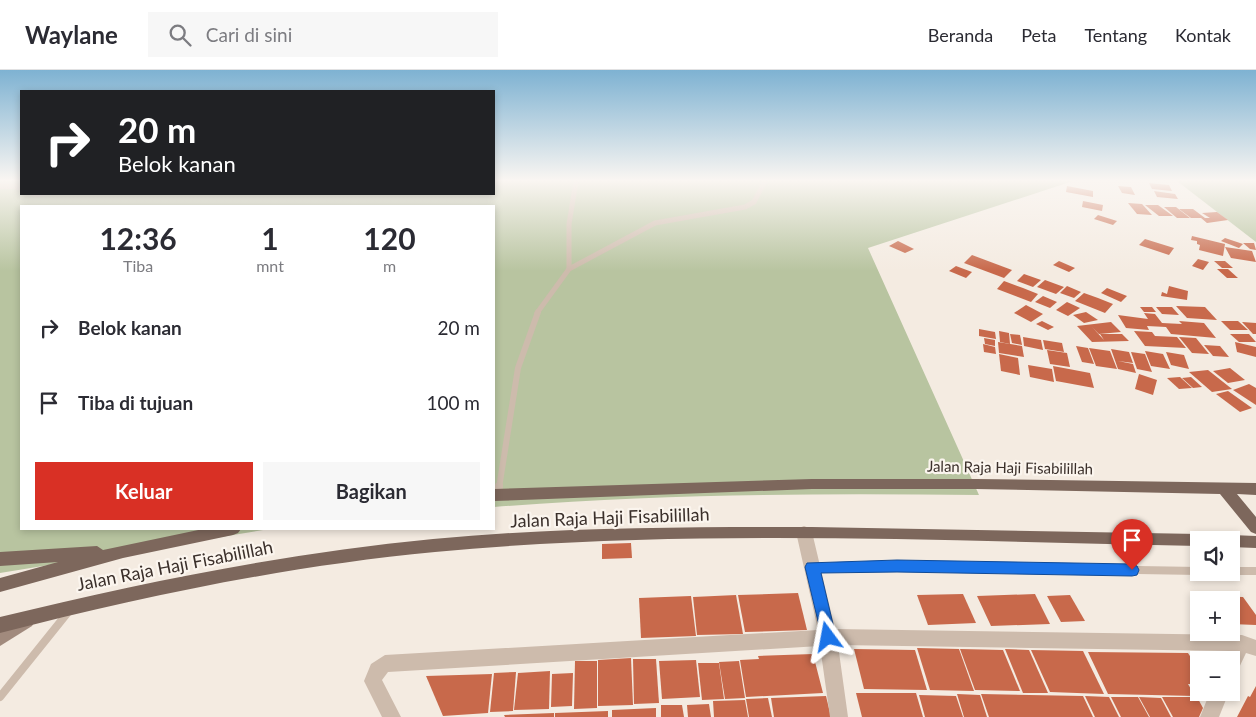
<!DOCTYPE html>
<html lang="id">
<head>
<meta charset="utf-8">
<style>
	:root { --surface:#fff; --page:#f7f7f7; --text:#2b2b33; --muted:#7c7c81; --line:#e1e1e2; --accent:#d93025 }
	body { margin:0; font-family:Lato,sans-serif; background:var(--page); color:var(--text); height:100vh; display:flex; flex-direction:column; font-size:19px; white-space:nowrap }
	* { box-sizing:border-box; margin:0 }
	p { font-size:16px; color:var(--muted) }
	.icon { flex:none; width:28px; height:28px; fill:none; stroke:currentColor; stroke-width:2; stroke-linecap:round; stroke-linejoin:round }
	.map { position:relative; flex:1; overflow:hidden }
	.side { position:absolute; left:20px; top:135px; width:475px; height:325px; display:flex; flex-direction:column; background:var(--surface); border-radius:0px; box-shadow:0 2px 8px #0003 }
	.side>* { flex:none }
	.banner { position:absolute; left:20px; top:20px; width:475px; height:105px; border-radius:0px; box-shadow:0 2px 8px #0003; background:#202124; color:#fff; overflow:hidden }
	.buttons { position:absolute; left:1190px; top:461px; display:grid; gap:10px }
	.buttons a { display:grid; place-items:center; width:50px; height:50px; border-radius:0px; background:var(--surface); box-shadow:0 2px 8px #0003; font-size:25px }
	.pin { position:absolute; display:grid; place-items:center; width:42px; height:42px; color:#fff; margin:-51px -21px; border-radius:50% 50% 50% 0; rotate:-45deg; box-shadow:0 0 5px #0007 }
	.pin .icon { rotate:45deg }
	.me { position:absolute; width:55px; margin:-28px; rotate:347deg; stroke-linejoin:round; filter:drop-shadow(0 0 4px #0008) }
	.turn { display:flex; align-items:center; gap:18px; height:105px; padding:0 15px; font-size:22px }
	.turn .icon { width:65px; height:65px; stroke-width:2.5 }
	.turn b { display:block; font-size:35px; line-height:42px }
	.eta { display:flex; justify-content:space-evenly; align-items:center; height:85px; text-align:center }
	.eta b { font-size:30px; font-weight:700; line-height:35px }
	.action { display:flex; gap:10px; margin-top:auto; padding:10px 15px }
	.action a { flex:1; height:58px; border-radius:0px; background:var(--accent); color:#fff; font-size:20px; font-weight:700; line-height:58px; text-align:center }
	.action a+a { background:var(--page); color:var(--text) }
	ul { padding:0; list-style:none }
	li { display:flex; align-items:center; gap:15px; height:75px; padding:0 15px }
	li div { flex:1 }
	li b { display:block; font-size:19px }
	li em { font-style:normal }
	header { display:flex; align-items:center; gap:30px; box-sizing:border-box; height:70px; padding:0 25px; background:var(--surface); border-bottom:1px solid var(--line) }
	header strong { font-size:24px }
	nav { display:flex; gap:28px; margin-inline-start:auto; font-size:18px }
	.search { width:350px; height:45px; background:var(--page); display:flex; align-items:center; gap:12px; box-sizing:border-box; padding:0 18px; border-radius:0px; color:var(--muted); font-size:19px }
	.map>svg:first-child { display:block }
</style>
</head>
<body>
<header>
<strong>Waylane</strong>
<div class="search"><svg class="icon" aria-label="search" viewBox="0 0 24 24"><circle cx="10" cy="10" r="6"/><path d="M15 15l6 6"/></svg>Cari di sini</div>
<nav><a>Beranda</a><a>Peta</a><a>Tentang</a><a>Kontak</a></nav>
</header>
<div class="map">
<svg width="1256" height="647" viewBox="0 0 1256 647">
	<rect width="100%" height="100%" fill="#f4ebe1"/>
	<g fill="#b8c4a0">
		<path d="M0,111H21V124H494V111H1073L868,178L979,425C817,423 656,424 494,437V136H21V459H269L0,503Z"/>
		<path d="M1177,111H1256V172Z"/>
	</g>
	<g fill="#c8694b">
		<path d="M1149,113L1169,115L1172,121L1152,119Z"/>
		<path d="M1067,116L1093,121V127L1066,122Z"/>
		<path d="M1118,116L1131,117L1135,125L1122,123Z"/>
		<path d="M1154,121L1175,124L1178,129L1157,127Z"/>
		<path d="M1083,131L1103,135L1102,141L1082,137Z"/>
		<path d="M1128,133L1142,134L1152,145L1137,144Z"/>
		<path d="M1145,135H1158L1173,146H1159Z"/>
		<path d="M1164,137H1176L1190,148H1177Z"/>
		<path d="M1179,139H1193L1205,148H1191Z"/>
		<path d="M1217,142L1228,150L1207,153L1201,148H1210L1202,143Z"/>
		<path d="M1098,145L1117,151L1113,155L1094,149Z"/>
		<path d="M1192,166L1225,174L1223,186L1199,180L1200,175L1197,174V171L1191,170Z"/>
		<path d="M1225,168L1243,174L1239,178L1221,171Z"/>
		<path d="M1145,169L1174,178L1169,185L1139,175Z"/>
		<path d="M898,171L914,179L905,183L889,176Z"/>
		<path d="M1243,173H1254L1256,180L1250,179Z"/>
		<path d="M1225,177L1252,181L1256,192L1231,188Z"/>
		<path d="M972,185L1012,200L1004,208L964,193Z"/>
		<path d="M1198,189L1209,192L1203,200L1192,196Z"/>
		<path d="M1059,191L1075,198L1069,202L1053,195Z"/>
		<path d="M1214,191H1225L1233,198H1222Z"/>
		<path d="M956,196L972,202L966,208L949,201Z"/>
		<path d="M1217,199H1228L1238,208H1227Z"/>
		<path d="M1024,204L1041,210L1033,217L1017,211Z"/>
		<path d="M1045,210L1064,217L1056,224L1037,217Z"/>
		<path d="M1004,211L1023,218L1038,224L1031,232L997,219Z"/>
		<path d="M1067,216L1081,222L1074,228L1060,223Z"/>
		<path d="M1169,216L1188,221L1187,230L1161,226L1162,222L1167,224Z"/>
		<path d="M1107,218L1127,226L1121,232L1101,223Z"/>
		<path d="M1084,223L1098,228L1113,234L1105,243L1075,231Z"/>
		<path d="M1043,226L1057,232L1050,238L1035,232Z"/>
		<path d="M1067,232L1080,238L1068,246L1056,240Z"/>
		<path d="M1026,235L1043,244L1031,252L1014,243Z"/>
		<path d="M1176,236L1205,237L1217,250L1187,248Z"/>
		<path d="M1140,237H1152L1156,242H1144Z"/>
		<path d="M1156,237H1172L1179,245L1162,244Z"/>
		<path d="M1086,242L1098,250L1084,253L1073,245Z"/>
		<path d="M1144,243L1155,244L1162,253L1182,254L1179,251L1204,253L1216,268L1171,264L1166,257L1147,256L1149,260L1126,258L1118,245L1148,249Z"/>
		<path d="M1042,251L1054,257L1048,260L1036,254Z"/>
		<path d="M1221,251H1238L1248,260H1230Z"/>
		<path d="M1111,252L1121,262L1099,264L1092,257L1104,270L1100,264H1122L1129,271L1092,272L1077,256Z"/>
		<path d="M1242,252L1256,253V264H1253Z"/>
		<path d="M979,259L995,262L996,269L979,266Z"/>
		<path d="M999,261L1009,263L1010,274L1000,272Z"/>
		<path d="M1134,261L1152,262L1155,266L1177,267L1186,278L1145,276Z"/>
		<path d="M1010,264L1020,265L1022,275L1012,273Z"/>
		<path d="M1230,264H1249L1256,272H1239Z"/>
		<path d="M1023,267L1041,270L1043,280L1024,276Z"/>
		<path d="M1179,267L1196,268L1209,284L1192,283Z"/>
		<path d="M984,268L995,270V276L985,274Z"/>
		<path d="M1043,270L1062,273L1064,282L1045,279Z"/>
		<path d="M998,272L1022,276L1024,287L999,283Z"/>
		<path d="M1235,272L1256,277V287L1237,282Z"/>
		<path d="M983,274L995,277L996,284L984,282Z"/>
		<path d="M1204,275L1220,276L1229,287L1213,286Z"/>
		<path d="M1076,276L1088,278L1094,294L1082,292Z"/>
		<path d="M1089,278L1110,281L1117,299L1096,296Z"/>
		<path d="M1111,279L1129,282L1133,293L1118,291L1133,294L1136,303L1118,299Z"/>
		<path d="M1047,280L1067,283L1070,297L1050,294Z"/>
		<path d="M1145,281L1163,284L1170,299L1151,296Z"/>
		<path d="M1131,282L1145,284L1152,302L1137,299Z"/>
		<path d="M1166,282L1184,285L1189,299L1171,295Z"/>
		<path d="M999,284L1018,288L1020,305L1001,301Z"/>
		<path d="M1028,295L1052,299L1054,312L1030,307Z"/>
		<path d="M1053,296L1090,303L1094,318L1056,311Z"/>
		<path d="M1230,298L1245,310L1228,313L1213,301Z"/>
		<path d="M1208,300L1232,319L1212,322L1189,302Z"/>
		<path d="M1139,304L1157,310L1153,325L1135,319Z"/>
		<path d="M1180,307L1192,318L1179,319L1167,308Z"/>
		<path d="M1191,307L1202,317L1193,318L1182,308Z"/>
		<path d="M1249,314L1256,318V335L1233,320Z"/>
		<path d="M1228,321L1252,338L1240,342L1216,324Z"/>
		<path d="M631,473L632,488L602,489V474Z"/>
		<path d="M798,523L807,560L745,562L738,525Z"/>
		<path d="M963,524L976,553L928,555L917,525Z"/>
		<path d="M1035,524L1050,554L991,556L977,526Z"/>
		<path d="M736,525L743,564L697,565L693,527Z"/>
		<path d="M1070,525L1085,551L1061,552L1047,526Z"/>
		<path d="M691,526L696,566L641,568L639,528Z"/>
		<path d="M1199,526L1243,527L1256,545V555L1231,554V530H1202Z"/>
		<path d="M917,578L959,579L974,621L930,620Z"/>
		<path d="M854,579L915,580L927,620L864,619Z"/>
		<path d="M960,579L1003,580L1020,621L975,620Z"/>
		<path d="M1005,579L1029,580L1048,623H1023Z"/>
		<path d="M1031,580L1083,581L1104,624L1050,622Z"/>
		<path d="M1088,582L1188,583L1199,600V614H1188L1195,626L1108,624Z"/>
		<path d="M813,584L823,623L746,627L740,590L759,589L758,586Z"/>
		<path d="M631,588L633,635L598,636V590Z"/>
		<path d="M633,589H656L659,633L634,634Z"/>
		<path d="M696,590L700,627L662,629L659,591Z"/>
		<path d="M575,591H597V638L574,639Z"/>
		<path d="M739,591L745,628L725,629L719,592Z"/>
		<path d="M698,593H719L724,629L702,630Z"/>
		<path d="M550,601L549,639L514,640L518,603Z"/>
		<path d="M516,602L513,641L490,642L494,603Z"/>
		<path d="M573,603L572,636L551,637L552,604Z"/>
		<path d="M492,604L488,643L443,646L426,606Z"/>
		<path d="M1256,616V647H1237L1248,626L1250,627Z"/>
		<path d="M856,623H916L923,647H862Z"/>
		<path d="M957,624L980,625L987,647H964Z"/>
		<path d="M981,624L1083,626L1093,647H1056L1053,639L1056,647H989Z"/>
		<path d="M919,625L956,626L963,647H925Z"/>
		<path d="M826,626L831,647H774L771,628Z"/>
		<path d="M1085,626L1109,627L1119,647H1095Z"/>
		<path d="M1111,627H1138L1149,647H1121Z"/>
		<path d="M1139,627L1161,628L1171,647H1150Z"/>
		<path d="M1162,627H1197L1203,638L1199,647H1173Z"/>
		<path d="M768,628L772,647H749L746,629Z"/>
		<path d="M745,630L748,647H714L713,631Z"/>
		<path d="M709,634L711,647H688L687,635Z"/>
		<path d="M661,635H682L684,647H661Z"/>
		<path d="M656,638V647H612V640Z"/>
		<path d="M608,641V647H555V643Z"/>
		<path d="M554,643V647H505L504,645Z"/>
	</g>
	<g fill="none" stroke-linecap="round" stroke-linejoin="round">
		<g stroke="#cdbbac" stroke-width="5">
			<path d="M569,199L655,153L745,137L754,132L765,111"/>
			<path d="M537,243L569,199V154L576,111"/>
		</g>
		<path stroke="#cdbbac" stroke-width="6" d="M499,418L518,298L538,242"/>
		<g stroke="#cdbbac" stroke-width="8">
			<path d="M498,424L499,416"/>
			<path d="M813,497L897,496L1199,501"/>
			<path d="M1231,501H1256"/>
			<path d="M0,627L69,541"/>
		</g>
		<g fill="#cdbbac" fill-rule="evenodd">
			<path d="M0,113H15L21,116V121L14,119H0Z"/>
			<path d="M28,124H48C44,128 32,128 28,124Z"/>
			<path d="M804,456L809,458L812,462L835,559L1242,565L1256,570V586L1246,583L1237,602L1231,605V590H1225L1229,581L838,575L848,647H830L820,576L388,602L382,610L401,647H382L364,611L371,594L385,585L818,560L796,462L799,458Z"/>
			<path d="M1210,622H1229L1219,647H1200Z"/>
		</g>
		<path fill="#a18a7d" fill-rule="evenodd" d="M26,543L32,546L35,551L32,556L0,576V558Z"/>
		<g fill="#7d675c" fill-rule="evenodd">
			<path d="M812,409H976L1256,413V425L1237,424L1256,447V464L1251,462L1220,424L976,419H812L494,431V419Z"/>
			<path d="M812,457L1199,464L1204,465L1207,470H1199V476C945,471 688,458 435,482C288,496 143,526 0,563V547C143,512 287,483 433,469C559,457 686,457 812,457Z"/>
			<path d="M203,459H241L238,463L233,465L123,488L0,522V508L58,492L0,496V482L97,476L103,480Z"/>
			<path d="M1231,465L1256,466V478L1231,477V470H1224L1226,466Z"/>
		</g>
	</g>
	<linearGradient id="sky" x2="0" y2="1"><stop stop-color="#7eb2d2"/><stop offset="0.55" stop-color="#faf6f2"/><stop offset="1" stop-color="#faf6f2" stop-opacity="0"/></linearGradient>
	<rect width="1256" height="201" fill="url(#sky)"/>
	<path fill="#1a73e8" stroke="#114b97" d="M897,490L1132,494L1137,496L1139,500L1137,505L1132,506L897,502L821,503L836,567L834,572L828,574L823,572L805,497L807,493Z"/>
	<g text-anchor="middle" stroke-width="4.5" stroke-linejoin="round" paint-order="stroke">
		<g font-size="15" fill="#3b302b" stroke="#fbf5ee">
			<text transform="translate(1010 398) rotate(1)" y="5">Jalan Raja Haji Fisabilillah</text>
		</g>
		<g font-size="18" fill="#3b302b" stroke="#fbf5ee">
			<text transform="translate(610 448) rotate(-2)" y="6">Jalan Raja Haji Fisabilillah</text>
			<text transform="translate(175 496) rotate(-11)" y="6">Jalan Raja Haji Fisabilillah</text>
		</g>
	</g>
</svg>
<div class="buttons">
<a><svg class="icon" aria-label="sound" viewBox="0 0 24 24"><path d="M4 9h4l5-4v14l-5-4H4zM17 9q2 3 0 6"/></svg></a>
<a>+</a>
<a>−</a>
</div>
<div class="pin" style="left:1132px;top:500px;background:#d93025"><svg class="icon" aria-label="arrive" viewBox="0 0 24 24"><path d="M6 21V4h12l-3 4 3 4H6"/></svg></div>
<svg class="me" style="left:828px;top:567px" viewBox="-20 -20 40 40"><path d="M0-17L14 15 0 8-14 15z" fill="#1a73e8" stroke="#fff" stroke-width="4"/></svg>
<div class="banner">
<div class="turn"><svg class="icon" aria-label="right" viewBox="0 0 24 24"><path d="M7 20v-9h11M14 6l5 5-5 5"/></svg><div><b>20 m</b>Belok kanan</div></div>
</div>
<section class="side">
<div class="eta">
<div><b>12:36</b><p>Tiba</p></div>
<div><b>1</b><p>mnt</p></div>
<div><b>120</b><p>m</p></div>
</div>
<ul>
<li><svg class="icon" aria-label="right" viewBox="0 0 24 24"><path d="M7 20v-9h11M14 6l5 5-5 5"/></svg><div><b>Belok kanan</b></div><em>20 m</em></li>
<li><svg class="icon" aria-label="arrive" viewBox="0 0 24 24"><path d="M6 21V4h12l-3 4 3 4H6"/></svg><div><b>Tiba di tujuan</b></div><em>100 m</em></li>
</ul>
<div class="action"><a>Keluar</a><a>Bagikan</a></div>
</section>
</div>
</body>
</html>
